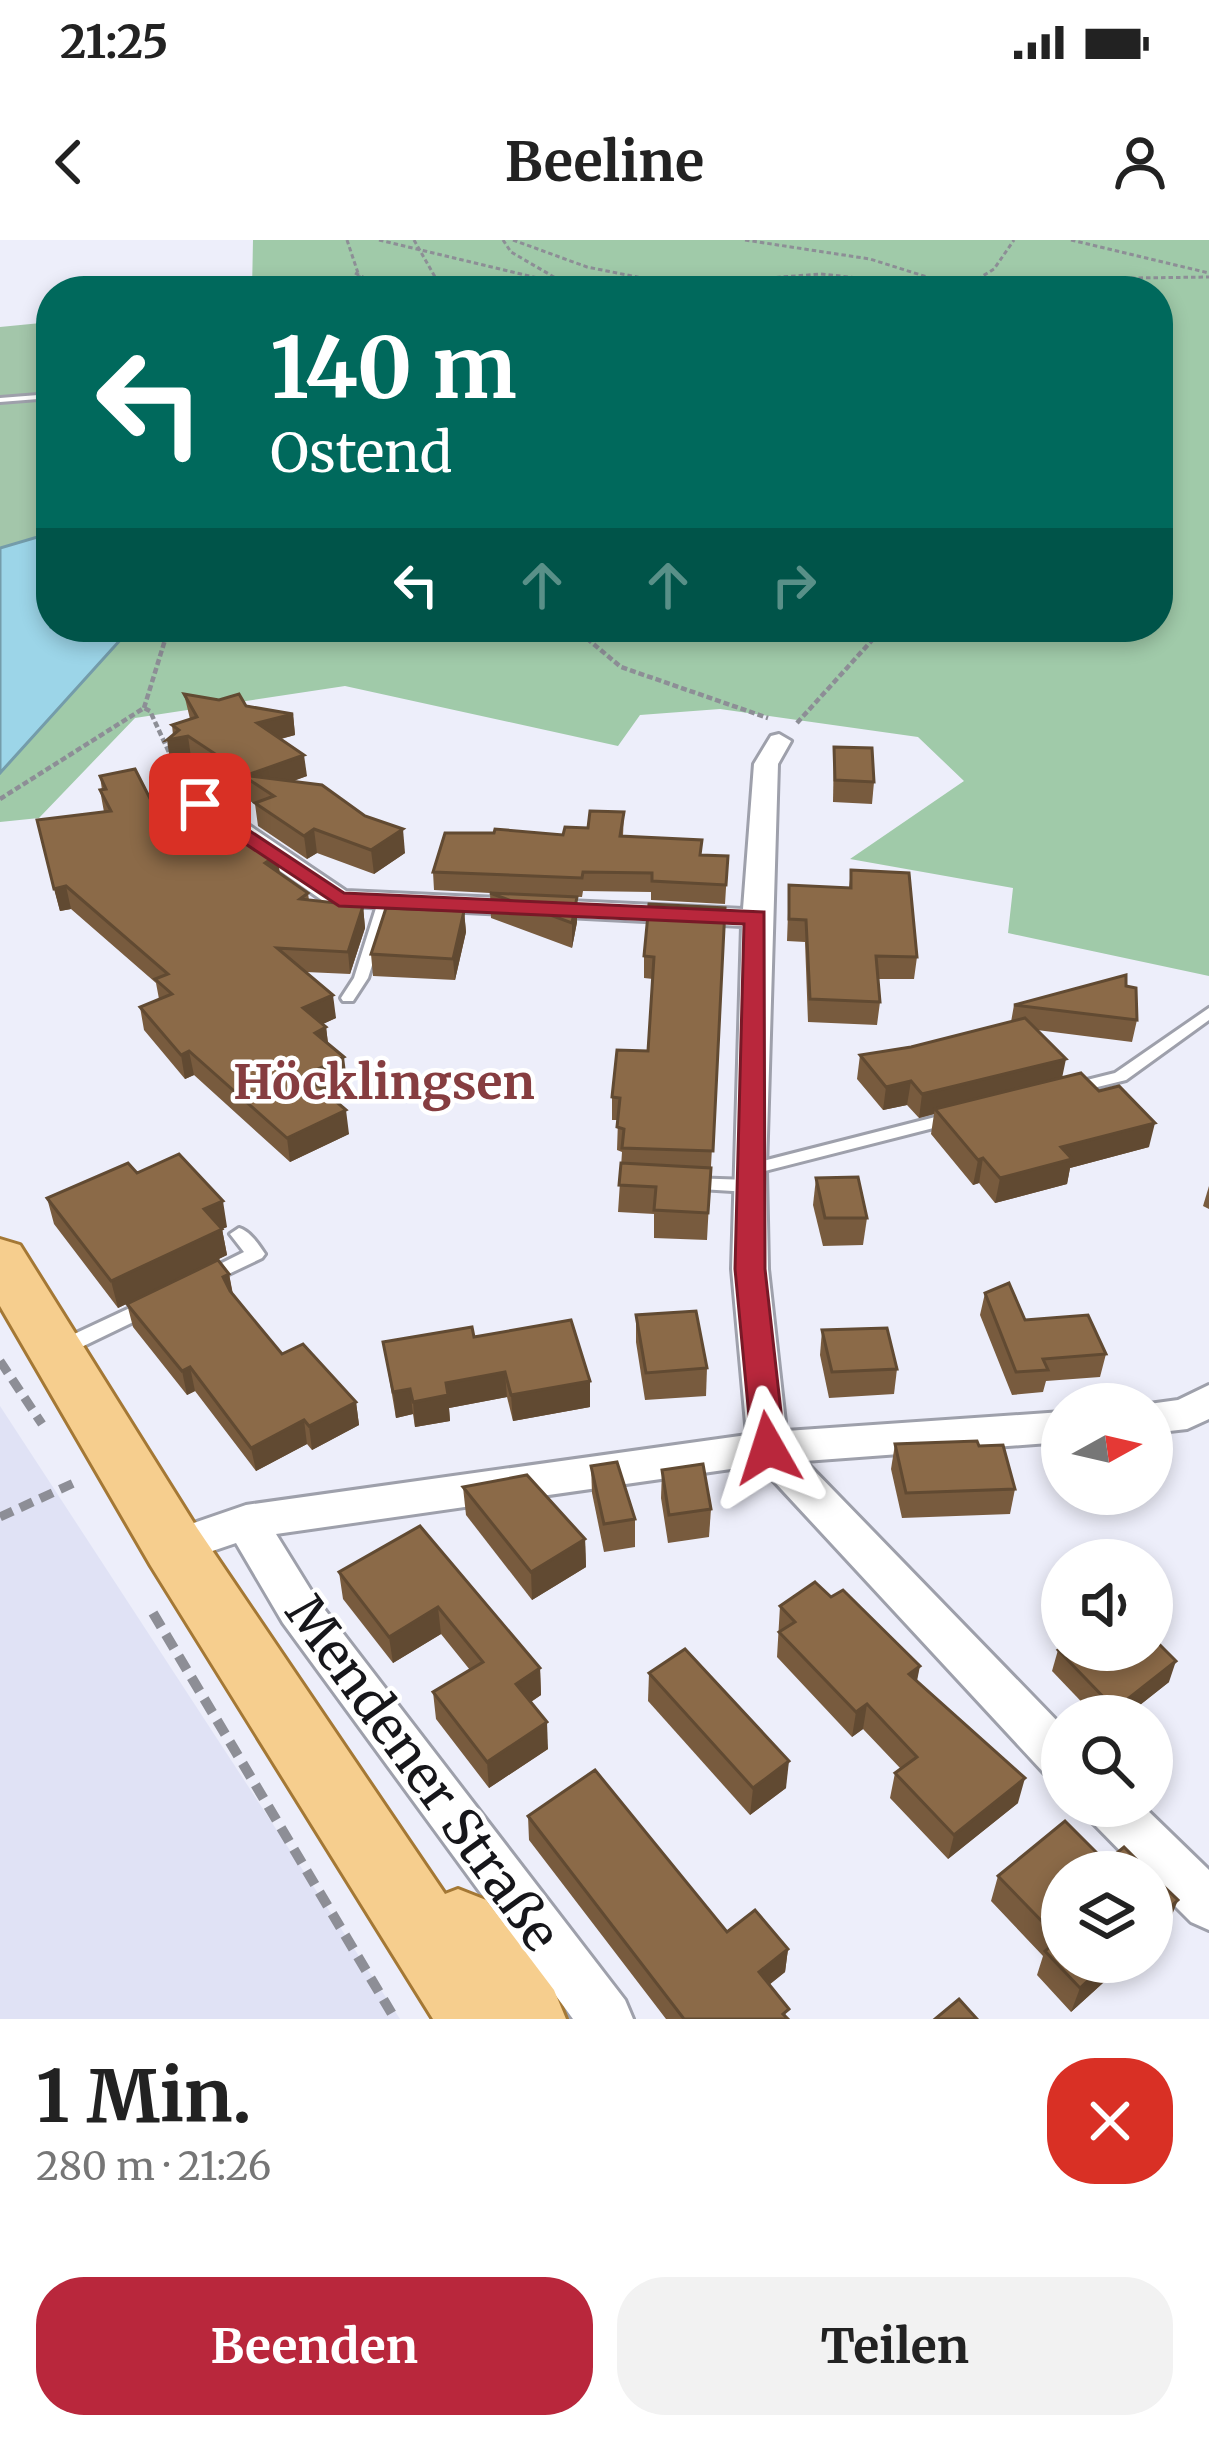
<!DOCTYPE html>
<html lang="de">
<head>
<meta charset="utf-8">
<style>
	:root { --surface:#fff; --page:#f2f2f2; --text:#222; --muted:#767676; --accent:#b9273c }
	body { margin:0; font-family:Merriweather,serif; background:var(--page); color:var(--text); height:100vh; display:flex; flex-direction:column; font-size:45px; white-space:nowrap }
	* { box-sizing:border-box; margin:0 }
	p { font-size:39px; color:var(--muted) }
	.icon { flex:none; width:66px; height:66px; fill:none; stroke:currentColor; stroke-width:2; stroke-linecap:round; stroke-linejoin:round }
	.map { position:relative; height:1779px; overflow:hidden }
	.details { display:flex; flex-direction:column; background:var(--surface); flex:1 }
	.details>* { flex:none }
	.hud { position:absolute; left:36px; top:36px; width:1137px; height:366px; border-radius:48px; box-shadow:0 6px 18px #0003; background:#00695c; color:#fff; overflow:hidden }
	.needle { width:78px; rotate:82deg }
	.buttons { position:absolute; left:1041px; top:1143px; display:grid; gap:24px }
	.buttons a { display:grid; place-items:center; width:132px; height:132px; border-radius:50%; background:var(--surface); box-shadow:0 6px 18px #0003; font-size:60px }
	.pin { position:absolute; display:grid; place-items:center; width:102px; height:102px; color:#fff; margin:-51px; border-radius:24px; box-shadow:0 6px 18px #0006 }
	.me { position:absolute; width:132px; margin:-66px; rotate:354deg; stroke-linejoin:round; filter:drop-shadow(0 0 9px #0008) }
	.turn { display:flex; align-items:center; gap:42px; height:252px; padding:0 36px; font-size:54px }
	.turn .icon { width:156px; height:156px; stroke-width:2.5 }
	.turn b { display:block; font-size:84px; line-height:102px }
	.lanes { display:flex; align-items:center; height:114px; padding:0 36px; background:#0003; justify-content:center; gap:60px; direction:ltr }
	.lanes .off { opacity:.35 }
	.round { display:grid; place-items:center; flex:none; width:126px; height:126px; border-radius:48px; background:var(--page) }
	.head { display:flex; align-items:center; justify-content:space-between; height:204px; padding:0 36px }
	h1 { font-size:72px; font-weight:700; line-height:90px }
	.action { display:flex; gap:24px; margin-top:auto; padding:24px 36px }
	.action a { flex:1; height:138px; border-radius:48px; background:var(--accent); color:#fff; font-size:48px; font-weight:700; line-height:138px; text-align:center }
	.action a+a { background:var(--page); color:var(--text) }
	.status { display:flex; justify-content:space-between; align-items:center; height:84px; padding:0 60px; background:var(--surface); direction:ltr }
	.status svg { height:33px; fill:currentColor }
	header { display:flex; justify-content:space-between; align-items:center; height:156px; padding:0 36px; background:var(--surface); font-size:54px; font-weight:700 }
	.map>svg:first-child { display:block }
</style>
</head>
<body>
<div class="status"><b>21:25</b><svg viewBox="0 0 49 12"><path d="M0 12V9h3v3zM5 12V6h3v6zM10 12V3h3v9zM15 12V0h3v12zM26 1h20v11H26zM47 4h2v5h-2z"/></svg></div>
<header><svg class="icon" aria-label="back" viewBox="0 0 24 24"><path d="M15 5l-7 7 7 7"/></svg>Beeline<svg class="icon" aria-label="person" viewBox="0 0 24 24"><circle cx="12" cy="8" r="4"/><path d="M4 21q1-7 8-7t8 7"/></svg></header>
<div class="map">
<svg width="1209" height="1779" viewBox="0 0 1209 1779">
	<rect width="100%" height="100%" fill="#edeefa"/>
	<path fill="#e0e2f5" d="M0,1166L400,1779H0Z"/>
	<path fill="#a3c6aa" d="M51,82V293L0,308V87Z"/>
	<path fill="#a0caa9" d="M253,0H1209V736L1008,693L1013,648L850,619L964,541L918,497L720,469L640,475L618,506L345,446L135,478L39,578L0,582V533L132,387H1158V51H252Z"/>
	<path fill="#9cd5e8" stroke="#749caa" stroke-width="3" d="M51,293V387H132L0,533V308Z"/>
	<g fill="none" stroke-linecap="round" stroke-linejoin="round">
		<g stroke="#9ea0ab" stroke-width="6">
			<g id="lane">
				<path d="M51,154V158L0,162V158Z"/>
				<path d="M384,661L391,665L368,738L353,761H343L341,758L354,738L377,665Z"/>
				<path d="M1209,768V780L1126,840L1069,854L1061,849L1063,846L1115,833Z"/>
				<path d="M951,873L957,874L959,878L957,882L749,935L741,930L743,926Z"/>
				<path d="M690,938L749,940L758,946L749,952L684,948L681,944Z"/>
				<path d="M239,988C250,991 259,1005 265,1014L262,1018L214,1041H202L199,1037L202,1033L244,1012L230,994Z"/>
				<path d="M147,1060L154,1062L156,1067L154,1072L69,1113H55L52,1108L55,1103Z"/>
			</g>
		</g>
		<g stroke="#9ea0ab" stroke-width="6">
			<g id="street">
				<path d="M779,494L791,501L778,524L766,930L768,1029L786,1191L1062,1172V1202L805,1221L1062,1486V1541L1045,1534L759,1225L276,1294L315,1357L625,1760L633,1779H573L283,1383L236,1303L174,1324L159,1319L153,1307L159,1295L246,1265L747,1195L732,1029L742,686L329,665L191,569L175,541L178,536H196L210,559L346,651L743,669L754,524L771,496Z"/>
				<path d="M1209,1145V1179L1187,1189L1152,1193L1149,1164L1178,1160Z"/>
				<path d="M1085,1566H1143L1209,1630V1690L1191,1682L1152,1643V1632H1141L1092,1582Z"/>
			</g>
		</g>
		<g stroke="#a47835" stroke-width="6">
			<path id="primary" d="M0,999L20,1005L197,1288L445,1654L458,1649L486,1660L554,1750L566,1779H433L151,1326L0,1066Z"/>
		</g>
		<g stroke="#8d8e96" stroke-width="3" stroke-dasharray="4.5 3" stroke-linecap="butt">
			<path d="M347,0L364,51"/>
			<path d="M379,0L567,45"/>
			<path d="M414,0L443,51"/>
			<path d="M503,0L511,12L578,51"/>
			<path d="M513,0L587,27L677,45L821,34L896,42H973L994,29L1014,0"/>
			<path d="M745,0L870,19L940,41"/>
			<path d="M1071,0L1209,33"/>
			<path d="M355,33L390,51"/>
			<path d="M981,40L1209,37"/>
		</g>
		<g stroke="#8d8e96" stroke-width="4.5" stroke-dasharray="6 3" stroke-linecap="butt">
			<path d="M573,387L621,427L768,478"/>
			<path d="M144,468L169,387"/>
			<path d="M797,483L884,387"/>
			<path d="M0,559L144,468L150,471L173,521"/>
		</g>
		<g stroke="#8d8e96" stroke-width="9" stroke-dasharray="14 8" stroke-linecap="butt">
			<path d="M0,1121L42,1184"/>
			<path d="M0,1277L76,1242"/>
		</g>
		<path stroke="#8d8e96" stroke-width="10" stroke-dasharray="16 9" stroke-linecap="butt" d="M153,1373L395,1779"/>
		<use href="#lane" fill="#fff" fill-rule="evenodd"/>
		<use href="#street" fill="#fff" fill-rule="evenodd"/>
		<use href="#primary" fill="#f6ce8e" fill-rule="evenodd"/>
	</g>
	<g fill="#785b3e">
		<path d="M184,454L293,474L295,495L281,499L307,536L292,541L405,613L374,634L317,613L307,619L258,586L255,564L245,558V553L191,517L170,521L173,495L172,485L190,479Z"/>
		<path d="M834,507L874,542L872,564L833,562Z"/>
		<path d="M100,536L166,590L203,583L277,615L280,633L308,653L309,660L363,666L365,688L350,734L306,732L336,778L322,784L326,787L328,804L347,841L324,851L349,894L290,922L194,835L185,839L144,790L140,767L159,759L156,743L71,669L60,671L37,580L104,572L100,550H102Z"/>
		<path d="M624,572L623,596L702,615L728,616L725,664L651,660V652L583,651L582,657L523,655L577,682L572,708L491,678L490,653L434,650L433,632L588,588Z"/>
		<path d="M851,630L917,717L914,739H878L880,762L877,785L808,782L805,702L787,701L789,645L849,648Z"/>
		<path d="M725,668L707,1000L654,998V974L618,972L622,912L617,910L618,880H612V857L648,811L653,739L644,738V716Z"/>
		<path d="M464,671L466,692L455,740L373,736L371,714Z"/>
		<path d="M1126,746L1137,780L1132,802L1037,790L1062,837L1149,907L1070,928L1067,944L995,963L979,943L973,945L931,894L934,874L919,878L907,865L883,870L857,839L860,815L911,807L1011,782L1014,765Z"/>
		<path d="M137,933L227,987L222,989L227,1015L118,1068L54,984L47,958Z"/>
		<path d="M816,938L867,978L863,1005L823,1006L813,965Z"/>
		<path d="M1209,946V969L1203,966Z"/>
		<path d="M229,1034L233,1054L282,1114L356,1162L359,1185L312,1210L307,1204L256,1231L195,1151L187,1155L133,1087L127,1064Z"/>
		<path d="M985,1053L1025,1080L1106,1114L1100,1137L1046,1141L1043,1152L1012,1155L980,1075Z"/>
		<path d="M636,1075L707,1128L706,1156L645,1160L636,1102Z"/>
		<path d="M822,1090L897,1129L894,1154L829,1158L820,1115Z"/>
		<path d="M474,1097L590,1141V1167L513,1181L507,1157L449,1168L450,1181L415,1187L413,1174L396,1178L383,1102Z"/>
		<path d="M895,1204L979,1206L1015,1249L1010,1274L902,1278L891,1229Z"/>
		<path d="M591,1226L635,1279V1307L604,1312L592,1253Z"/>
		<path d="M662,1230L711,1269L709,1297L668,1303L661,1258Z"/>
		<path d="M463,1247L585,1299L586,1327L532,1360L466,1275Z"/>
		<path d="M420,1286L540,1428L541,1455L531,1462L548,1509L489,1548L436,1479L433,1452L470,1430L441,1394L393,1423L343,1359L339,1332Z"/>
		<path d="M780,1366L917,1442L1018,1563L948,1619L890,1558L895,1533L901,1529L863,1489L852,1497L777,1417Z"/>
		<path d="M1058,1410L1169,1442L1126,1476H1095L1052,1431Z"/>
		<path d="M649,1433L786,1548L750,1575L648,1461Z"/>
		<path d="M528,1576L727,1692L788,1709L785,1732L769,1745L788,1779H666L529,1600Z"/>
		<path d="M998,1636L1126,1722L1071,1772L1037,1735L1043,1716L991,1661Z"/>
	</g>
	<g fill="#614a32">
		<path d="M293,474L295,495L260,504L257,483Z"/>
		<path d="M188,496L191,517L170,521L167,500Z"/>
		<path d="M304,515L307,536L267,551L247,535Z"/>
		<path d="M314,589L317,613L307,619L304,596Z"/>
		<path d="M403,589L405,613L374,634L371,610Z"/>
		<path d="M277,615L280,637L265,623Z"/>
		<path d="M66,646L71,669L60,671L54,649Z"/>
		<path d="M577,657V682L572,708V683Z"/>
		<path d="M363,666L365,688L350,734L348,712Z"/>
		<path d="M464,671L466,692L455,740L453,719Z"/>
		<path d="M333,755L336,778L306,792L303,768Z"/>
		<path d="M326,787L329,811L315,793Z"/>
		<path d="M189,811L194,835L185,839L181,815Z"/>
		<path d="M344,817L347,841L308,859L305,835Z"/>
		<path d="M1066,819L1061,843L935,869L934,874L919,878L922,854Z"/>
		<path d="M911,841L907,865L883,870L886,847Z"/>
		<path d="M346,870L349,894L290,922L287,898Z"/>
		<path d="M1155,883L1149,907L1070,928L1067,944L995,963L1000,938L1061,907Z"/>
		<path d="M983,918L979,943L973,945L978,920Z"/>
		<path d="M223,961L227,987L222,989L227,1015L118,1068L111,1041L204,969Z"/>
		<path d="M229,1034L233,1057L223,1037Z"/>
		<path d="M190,1127L195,1151L187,1155L182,1131Z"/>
		<path d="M505,1132L507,1157L449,1168L450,1181L415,1187L413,1162L446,1143Z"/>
		<path d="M590,1141V1167L513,1181L511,1155Z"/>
		<path d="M410,1149L413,1174L396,1178L393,1152Z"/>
		<path d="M356,1162L359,1185L312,1210L309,1186Z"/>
		<path d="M304,1180L307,1204L256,1231L251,1208Z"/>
		<path d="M585,1299L586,1327L532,1360L531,1332Z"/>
		<path d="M438,1367L441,1394L393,1423L389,1397Z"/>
		<path d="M1176,1421L1169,1442L1126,1476H1113L1115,1469Z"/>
		<path d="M920,1426L915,1451L909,1434Z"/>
		<path d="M540,1428L541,1455L518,1470L516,1444Z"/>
		<path d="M867,1464L863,1489L852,1497L856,1472Z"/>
		<path d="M547,1482L548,1509L489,1548L487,1522Z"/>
		<path d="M789,1521L786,1548L750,1575L753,1548Z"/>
		<path d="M1025,1538L1018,1563L948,1619L954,1595Z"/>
		<path d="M1178,1660L1168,1685L1152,1699V1683Z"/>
		<path d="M788,1709L785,1732L756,1755L759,1732Z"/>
		<path d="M1108,1722H1126L1071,1772L1080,1748Z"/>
	</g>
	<g fill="#8b6a48" stroke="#614a32" stroke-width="3">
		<path d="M184,454L219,460L239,454L246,466L293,474L257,483L304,515L247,535L188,496L167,500L179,490L172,485L197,477Z"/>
		<path d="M834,507L872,508L874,542L835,540Z"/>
		<path d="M135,529L166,590L196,579L203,583L222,577L277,615L265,623L308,653L300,659L363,666L348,712L277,708L333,755L303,768L326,787L315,793L344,817L305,835L346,870L287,898L189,811L181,815L140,767L172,754L155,739L168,734L66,646L54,649L37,580L111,571L100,550L106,549L100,536Z"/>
		<path d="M242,535L322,545L365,576L403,589L371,610L314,589L304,596L255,563L274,556Z"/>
		<path d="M590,571L624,572L620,596L702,600L700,615L728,616L726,645L652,641V633L583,632L582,638L433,632L445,593H494L495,589L563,595L565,587L588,588Z"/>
		<path d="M851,630L909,633L917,717L876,716L880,762L810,759L806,680L789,679V645L851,648Z"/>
		<path d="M490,653L577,657L572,683Z"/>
		<path d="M649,664L725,668L713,911L622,908L624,889L617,887L620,858L612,857L617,810L648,811L654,717L644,716Z"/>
		<path d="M386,668L464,671L453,719L371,714Z"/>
		<path d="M1126,735V746L1136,748L1137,780L1014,765Z"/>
		<path d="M1025,778L1066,819L922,854L911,841L886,847L860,815L911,807Z"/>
		<path d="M1081,833L1099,851L1119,846L1155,883L1061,907L1072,919L1000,938L983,918L978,920L935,869Z"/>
		<path d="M179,914L223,961L204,969L222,989L111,1041L47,958L128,923L137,933Z"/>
		<path d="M621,923L711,928L708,973L654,970L656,947L619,945Z"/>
		<path d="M858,937L867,978H825L816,938Z"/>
		<path d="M218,1020L229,1034L223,1037L230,1051L282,1114L303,1104L356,1162L309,1186L304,1180L251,1208L190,1127L182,1131L127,1064Z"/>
		<path d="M1009,1043L1025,1080L1088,1075L1106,1114L1043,1119L1048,1130L1016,1132L985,1053Z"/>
		<path d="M696,1071L707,1128L646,1133L636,1075Z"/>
		<path d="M571,1080L590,1141L511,1155L505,1132L446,1143L448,1155L413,1162L410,1149L393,1152L383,1102L472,1087L474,1097Z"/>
		<path d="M887,1088L897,1129L832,1132L822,1090Z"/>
		<path d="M977,1201L979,1206L1003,1205L1015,1249L906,1253L895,1204Z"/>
		<path d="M617,1222L635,1279L604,1284L591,1226Z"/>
		<path d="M703,1224L711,1269L669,1275L662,1230Z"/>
		<path d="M527,1235L585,1299L531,1332L463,1247Z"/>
		<path d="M420,1286L540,1428L516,1444L547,1482L487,1522L433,1452L483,1422L438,1367L389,1397L339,1332Z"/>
		<path d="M815,1342L831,1357L843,1350L920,1426L909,1434L1025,1538L954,1595L895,1533L917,1517L867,1464L856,1472L779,1392L795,1382L780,1366Z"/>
		<path d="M1152,1397L1176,1421L1115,1469L1058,1410L1062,1407V1410H1152Z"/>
		<path d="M685,1409L789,1521L753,1548L649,1433Z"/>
		<path d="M595,1530L727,1692L755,1670L788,1709L759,1732L789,1769L783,1774L788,1779H684L528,1576Z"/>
		<path d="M1065,1581L1106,1622L1124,1607L1149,1632H1062V1722H1108L1080,1748L1045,1711L1059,1699L998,1636Z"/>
		<path d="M1152,1635L1178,1660L1152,1683Z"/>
		<path d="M959,1759L977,1779H935Z"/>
	</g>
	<path fill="#b9273c" stroke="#781927" stroke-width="3" d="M200,558L344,653L764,672L765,1029L785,1208L780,1217L768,1221L756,1217L752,1208L735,1029L744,684L339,666L193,569V560Z"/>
	<g text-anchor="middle" stroke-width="9" stroke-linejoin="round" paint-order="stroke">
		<g font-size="48" font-weight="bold" fill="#863d40" stroke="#fff">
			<text x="384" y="859">Höcklingsen</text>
		</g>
		<g font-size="51" fill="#16161a" stroke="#fff">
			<text transform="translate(423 1533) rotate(54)" y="18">Mendener Straße</text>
		</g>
	</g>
</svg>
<div class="buttons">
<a><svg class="needle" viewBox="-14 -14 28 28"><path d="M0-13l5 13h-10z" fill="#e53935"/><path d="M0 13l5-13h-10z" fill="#767676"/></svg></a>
<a><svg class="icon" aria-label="sound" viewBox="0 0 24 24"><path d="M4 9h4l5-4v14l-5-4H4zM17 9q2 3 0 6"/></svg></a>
<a><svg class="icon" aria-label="search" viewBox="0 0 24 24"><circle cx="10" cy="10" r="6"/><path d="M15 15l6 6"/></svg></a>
<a><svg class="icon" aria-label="layers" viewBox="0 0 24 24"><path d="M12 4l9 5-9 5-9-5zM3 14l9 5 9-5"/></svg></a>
</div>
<div class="pin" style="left:200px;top:564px;background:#d93025"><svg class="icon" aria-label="arrive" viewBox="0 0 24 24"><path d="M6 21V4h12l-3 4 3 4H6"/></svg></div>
<svg class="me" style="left:768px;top:1208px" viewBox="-20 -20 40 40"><path d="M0-17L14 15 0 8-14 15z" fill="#b9273c" stroke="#fff" stroke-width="4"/></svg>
<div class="hud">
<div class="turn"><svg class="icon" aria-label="left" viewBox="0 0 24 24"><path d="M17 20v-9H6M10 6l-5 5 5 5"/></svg><div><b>140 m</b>Ostend</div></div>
<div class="lanes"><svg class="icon" aria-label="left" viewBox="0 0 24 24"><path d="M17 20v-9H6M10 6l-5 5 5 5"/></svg><svg class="icon off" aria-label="ahead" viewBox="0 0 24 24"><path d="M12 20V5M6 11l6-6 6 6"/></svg><svg class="icon off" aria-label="ahead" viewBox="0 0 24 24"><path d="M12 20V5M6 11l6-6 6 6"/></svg><svg class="icon off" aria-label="right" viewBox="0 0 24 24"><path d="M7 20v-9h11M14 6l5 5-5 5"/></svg></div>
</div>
</div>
<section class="details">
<div class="head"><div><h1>1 Min.</h1><p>280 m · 21:26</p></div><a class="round" style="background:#d93025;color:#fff"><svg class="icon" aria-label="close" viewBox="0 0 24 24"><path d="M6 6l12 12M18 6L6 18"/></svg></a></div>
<div class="action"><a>Beenden</a><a>Teilen</a></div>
</section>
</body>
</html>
